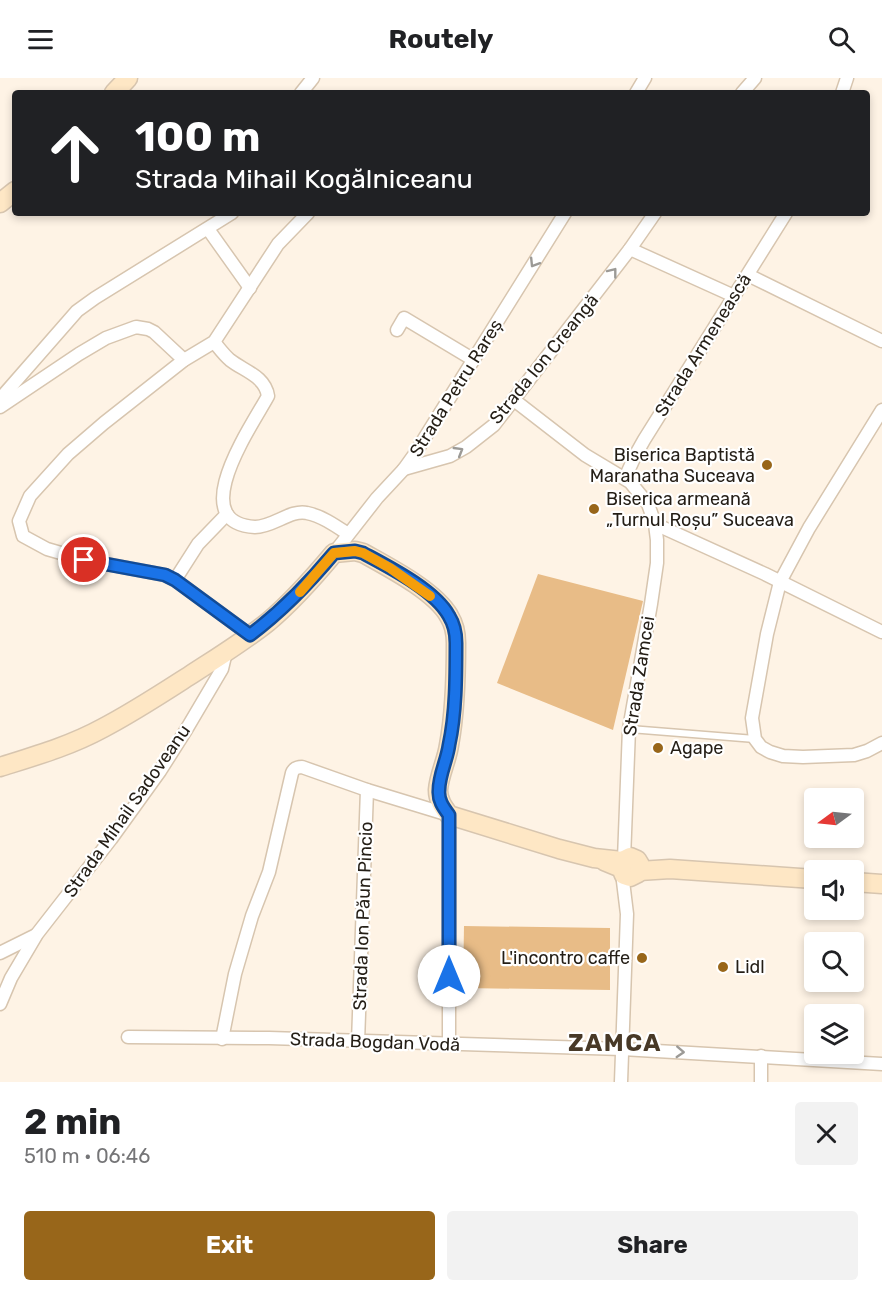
<!DOCTYPE html>
<html lang="en">
<head>
<meta charset="utf-8">
<style>
	:root { --surface:#fff; --page:#f2f2f2; --text:#202124; --muted:#757577; --accent:#98661a }
	body { margin:0; font-family:Rubik,sans-serif; background:var(--page); color:var(--text); height:100vh; display:flex; flex-direction:column; font-size:22px; white-space:nowrap }
	* { box-sizing:border-box; margin:0 }
	p { font-size:20px; color:var(--muted) }
	.icon { flex:none; width:33px; height:33px; fill:none; stroke:currentColor; stroke-width:2; stroke-linecap:round; stroke-linejoin:round }
	.map { position:relative; height:1004px; overflow:hidden }
	.side { display:flex; flex-direction:column; background:var(--surface); flex:1 }
	.side>* { flex:none }
	.hud { position:absolute; left:12px; top:12px; width:858px; height:126px; border-radius:6px; box-shadow:0 3px 9px #0003; background:#202124; color:#fff; overflow:hidden }
	.needle { width:39px; rotate:255deg }
	.tools { position:absolute; left:804px; top:710px; display:grid; gap:12px }
	.tools a { display:grid; place-items:center; width:60px; height:60px; border-radius:6px; background:var(--surface); box-shadow:0 3px 9px #0003; font-size:30px }
	.pin { position:absolute; display:grid; place-items:center; width:51px; height:51px; color:#fff; margin:-26px; border:3px solid #fff; border-radius:50%; box-shadow:0 2px 6px #0007 }
	.me { position:absolute; width:66px; margin:-33px; rotate:0deg; stroke-linejoin:round; filter:drop-shadow(0 0 4px #0008) }
	.turn { display:flex; align-items:center; gap:21px; height:126px; padding:0 24px; font-size:27px }
	.turn .icon { width:78px; height:78px; stroke-width:2.5 }
	.turn b { display:block; font-size:42px; line-height:51px }
	.round { display:grid; place-items:center; flex:none; width:63px; height:63px; border-radius:6px; background:var(--page) }
	.overview { display:flex; align-items:center; justify-content:space-between; height:102px; padding:0 24px }
	h1 { font-size:36px; font-weight:700; line-height:45px }
	.action { display:flex; gap:12px; margin-top:auto; padding:12px 24px }
	.action a { flex:1; height:69px; border-radius:6px; background:var(--accent); color:#fff; font-size:24px; font-weight:700; line-height:69px; text-align:center }
	.action a+a { background:var(--page); color:var(--text) }
	header { display:flex; justify-content:space-between; align-items:center; height:78px; padding:0 24px; background:var(--surface); font-size:27px; font-weight:700 }
	.map>svg:first-child { display:block }
</style>
</head>
<body>
<header><svg class="icon" aria-label="menu" viewBox="0 0 24 24"><path d="M4 6h16M4 12h16M4 18h16"/></svg>Routely<svg class="icon" aria-label="search" viewBox="0 0 24 24"><circle cx="10" cy="10" r="6"/><path d="M15 15l6 6"/></svg></header>
<div class="map">
<svg width="882" height="1004" viewBox="0 0 882 1004">
	<rect width="100%" height="100%" fill="#fef3e5"/>
	<g fill="#e8bc87">
		<path d="M538,496L643,523L613,652L497,605Z"/>
		<path d="M464,848L610,850V912L463,910Z"/>
	</g>
	<g fill="none" stroke-linecap="round" stroke-linejoin="round">
		<g stroke="#d7c5af" stroke-width="9">
			<path id="lane" d="M630,651L755,661"/>
		</g>
		<g stroke="#d7c5af" stroke-width="15">
			<g id="street">
				<path d="M301,15L313,0"/>
				<path d="M636,15L645,0"/>
				<path d="M742,15L755,0"/>
				<path d="M842,15L847,0"/>
				<path d="M208,151L250,210"/>
				<path d="M630,171L734,218"/>
				<path d="M748,197L882,263"/>
				<path d="M397,252L404,240L474,282"/>
				<path d="M214,264C219,270 224,277 230,282C244,293 265,298 268,318C253,346 183,445 255,449C273,449 291,431 307,435C322,438 336,448 348,456"/>
				<path d="M0,321L77,233L95,220L232,135"/>
				<path d="M514,322L585,377L630,404L648,426L655,446L765,496L882,554"/>
				<path d="M0,329L79,276L106,260L136,249L148,251L154,254L184,282"/>
				<path d="M882,332L809,450L780,504L767,556L752,640L755,661L761,669L770,674L783,678L803,679L854,677L867,673L882,665"/>
				<path d="M404,391L450,378L466,369L494,347L630,171L655,135"/>
				<path d="M625,400L635,378L644,362L786,135"/>
				<path d="M334,475L377,420L404,391L414,377L565,135"/>
				<path d="M175,502L198,466L227,436"/>
				<path d="M250,557L175,502L165,497L85,482L47,471L23,458L19,443L30,418L68,376L104,345L184,282L214,264L278,166L308,135"/>
				<path d="M624,781L629,651L651,526L657,485V462L655,446"/>
				<path d="M0,875L36,857"/>
				<path d="M0,926L11,900L37,856L111,761L160,693L186,652L222,591L226,574"/>
				<path d="M128,959L269,960L622,971L882,986"/>
				<path d="M222,961L235,896L252,838L269,794L292,695C294,690 297,689 302,689L367,712L449,737V966"/>
				<path d="M358,964L367,712"/>
				<path d="M621,1004L627,836L622,795"/>
				<path d="M761,1004V978"/>
			</g>
		</g>
		<g stroke="#d7c5af" stroke-width="21">
			<g id="secondary">
				<path d="M114,15L128,0"/>
				<path d="M0,125L15,113"/>
				<path d="M0,689C35,678 70,668 103,650C132,635 161,616 189,598C215,581 243,564 268,544C293,523 314,499 334,475L355,473L363,475C388,489 435,513 449,538C454,546 456,555 456,565C456,597 455,635 449,667C447,682 439,697 438,712C438,722 443,729 449,737L559,771L594,780L622,783"/>
				<path d="M604,783L621,790L624,797L630,799L638,795L640,787L637,782L630,779L622,783L621,790"/>
				<path d="M639,793L670,791L814,801"/>
				<path d="M854,804L882,806"/>
			</g>
		</g>
		<use href="#lane" stroke="#fff" stroke-width="6"/>
		<use href="#street" stroke="#fff" stroke-width="12"/>
		<use href="#secondary" stroke="#fee7c5" stroke-width="18"/>
	</g>
	<defs><path id="oneway-chevron" d="M-2-3.5L2.5 0L-2 3.5" fill="none" stroke-width="1.6" stroke-linecap="round" stroke-linejoin="round" transform="scale(1.5)"/></defs>
	<g stroke="#9c9a96">
		<use href="#oneway-chevron" transform="translate(534 185) rotate(122)"/>
		<use href="#oneway-chevron" transform="translate(613 194) rotate(-52)"/>
		<use href="#oneway-chevron" transform="translate(459 373) rotate(-31)"/>
		<use href="#oneway-chevron" transform="translate(680 974) rotate(3)"/>
	</g>
	<g fill="none" stroke-linecap="round" stroke-linejoin="round">
		<g stroke="#114b97" stroke-width="15">
			<path id="route" d="M84,482L165,497L175,502L250,557C282,533 309,505 334,475L355,473L363,475C389,489 435,512 449,538C454,546 456,555 456,565C456,598 456,635 449,667C447,682 439,697 439,712C438,722 443,729 449,737V898"/>
		</g>
		<use href="#route" stroke="#1a73e8" stroke-width="10"/>
		<path stroke="#f59e0b" stroke-width="10" d="M300,514L334,475L355,473L363,475L390,490L430,518"/>
	</g>
	<g fill="#98661a" stroke="#fff" stroke-width="2">
		<circle cx="767" cy="387" r="6"/>
		<circle cx="594" cy="431" r="6"/>
		<circle cx="658" cy="670" r="6"/>
		<circle cx="642" cy="880" r="6"/>
		<circle cx="723" cy="889" r="6"/>
	</g>
	<g text-anchor="middle" stroke-width="4.5" stroke-linejoin="round" paint-order="stroke">
		<g font-size="18" fill="#241e16" stroke="#fff">
			<text transform="translate(703 267) rotate(-58)" y="6">Strada Armenească</text>
			<text transform="translate(544 281) rotate(-51)" y="6">Strada Ion Creangă</text>
			<text transform="translate(456 310) rotate(-58)" y="6">Strada Petru Rareș</text>
			<text transform="translate(639 598) rotate(-81)" y="6">Strada Zamcei</text>
			<text transform="translate(127 733) rotate(-55)" y="6">Strada Mihail Sadoveanu</text>
			<text transform="translate(363 838) rotate(-88)" y="6">Strada Ion Păun Pincio</text>
			<text transform="translate(375 964) rotate(2)" y="6">Strada Bogdan Vodă</text>
		</g>
		<g font-size="18" fill="#241e16" stroke="#fff" text-anchor="start">
			<text x="755" y="383" text-anchor="end">Biserica Baptistă<tspan x="755" dy="21">Maranatha Suceava</tspan></text>
			<text x="606" y="427">Biserica armeană<tspan x="606" dy="21">„Turnul Roșu” Suceava</tspan></text>
			<text x="670" y="676">Agape</text>
			<text x="630" y="886" text-anchor="end">L'incontro caffe</text>
			<text x="735" y="895">Lidl</text>
		</g>
		<g font-size="24" font-weight="bold" letter-spacing="1.5" fill="#483927" stroke="#fff">
			<text x="615" y="973">ZAMCA</text>
		</g>
	</g>
</svg>
<div class="tools">
<a><svg class="needle" viewBox="-14 -14 28 28"><path d="M0-13l5 13h-10z" fill="#e53935"/><path d="M0 13l5-13h-10z" fill="#757577"/></svg></a>
<a><svg class="icon" aria-label="sound" viewBox="0 0 24 24"><path d="M4 9h4l5-4v14l-5-4H4zM17 9q2 3 0 6"/></svg></a>
<a><svg class="icon" aria-label="search" viewBox="0 0 24 24"><circle cx="10" cy="10" r="6"/><path d="M15 15l6 6"/></svg></a>
<a><svg class="icon" aria-label="layers" viewBox="0 0 24 24"><path d="M12 4l9 5-9 5-9-5zM3 14l9 5 9-5"/></svg></a>
</div>
<div class="pin" style="left:84px;top:482px;background:#d93025"><svg class="icon" aria-label="arrive" viewBox="0 0 24 24"><path d="M6 21V4h12l-3 4 3 4H6"/></svg></div>
<svg class="me" style="left:449px;top:898px" viewBox="-20 -20 40 40"><circle r="19" fill="#fff"/><path d="M0-13L10 11 0 6-10 11z" fill="#1a73e8"/></svg>
<div class="hud">
<div class="turn"><svg class="icon" aria-label="ahead" viewBox="0 0 24 24"><path d="M12 20V5M6 11l6-6 6 6"/></svg><div><b>100 m</b>Strada Mihail Kogălniceanu</div></div>
</div>
</div>
<section class="side">
<div class="overview"><div><h1>2 min</h1><p>510 m · 06:46</p></div><a class="round"><svg class="icon" aria-label="close" viewBox="0 0 24 24"><path d="M6 6l12 12M18 6L6 18"/></svg></a></div>
<div class="action"><a>Exit</a><a>Share</a></div>
</section>
</body>
</html>
